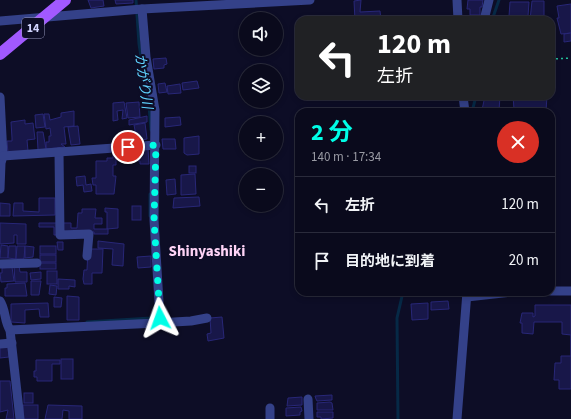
<!DOCTYPE html>
<html lang="ja">
<head>
<meta charset="utf-8">
<style>
	:root { --surface:#0a0a1c; --page:#131325; --text:#f1f3f6; --muted:#999aa3; --line:#2a2b3b; --accent:#00fde6 }
	body { margin:0; font-family:"Source Sans 3","Noto Sans JP",sans-serif; background:var(--page); color:var(--text); height:100vh; display:flex; flex-direction:column; font-size:15px; white-space:nowrap }
	* { box-sizing:border-box; margin:0 }
	p { font-size:13px; color:var(--muted) }
	.icon { flex:none; width:22px; height:22px; fill:none; stroke:currentColor; stroke-width:2; stroke-linecap:round; stroke-linejoin:round }
	.map { position:relative; flex:1; overflow:hidden }
	.panel { position:absolute; left:295px; top:108px; width:260px; height:188px; display:flex; flex-direction:column; background:var(--surface); border-radius:12px; box-shadow:0 2px 6px #0003,0 0 0 1px var(--line) }
	.panel>* { flex:none }
	.banner { position:absolute; left:295px; top:16px; width:260px; height:84px; border-radius:12px; box-shadow:0 2px 6px #0003,0 0 0 1px var(--line); background:#202124; color:#fff; overflow:hidden }
	.buttons { position:absolute; left:239px; top:12px; display:grid; gap:8px }
	.buttons a { display:grid; place-items:center; width:44px; height:44px; border-radius:50%; background:var(--surface); box-shadow:0 2px 6px #0003,0 0 0 1px var(--line); font-size:20px }
	.pin { position:absolute; display:grid; place-items:center; width:34px; height:34px; color:#fff; margin:-17px; border:2px solid #fff; border-radius:50%; box-shadow:0 1px 4px #0007 }
	.me { position:absolute; width:44px; margin:-22px; rotate:356deg; stroke-linejoin:round; filter:drop-shadow(0 0 3px #0008) }
	.turn { display:flex; align-items:center; gap:14px; height:84px; padding:0 16px; font-size:18px }
	.turn .icon { width:52px; height:52px; stroke-width:2.5 }
	.turn b { display:block; font-size:28px; line-height:34px }
	.round { display:grid; place-items:center; flex:none; width:42px; height:42px; border-radius:21px; background:var(--page) }
	.headline { display:flex; align-items:center; justify-content:space-between; height:68px; padding:0 16px }
	h1 { font-size:24px; font-weight:700; line-height:30px; color:var(--accent) }
	ul { padding:0; list-style:none }
	li { display:flex; align-items:center; gap:12px; height:56px; padding:0 16px; border-top:1px solid var(--line) }
	li div { flex:1 }
	li b { display:block; font-size:15px }
	li em { font-style:normal }
	.map>svg:first-child { display:block }
</style>
</head>
<body>
<div class="map">
<svg width="571" height="419" viewBox="0 0 571 419">
	<rect width="100%" height="100%" fill="#0d0d26"/>
	<g fill="none" stroke-linecap="round" stroke-linejoin="round">
		<g stroke="#062946" stroke-width="3">
			<path d="M136,0L139,44L149,106L151,130"/>
			<path d="M492,20L499,0"/>
			<path d="M472,112L476,96"/>
			<path d="M150,216V194"/>
			<path d="M87,322L151,318L156,309"/>
			<path d="M398,419L397,318L403,292"/>
		</g>
	</g>
	<g fill="#181749" stroke="#282777">
		<path d="M88,0H103L104,6L91,8Z"/>
		<path d="M115,0H133V3L116,4Z"/>
		<path d="M361,0L360,12L380,11L381,20H355L354,1Z"/>
		<path d="M468,0H483L482,7H480V15H470V9H467Z"/>
		<path d="M532,1H544V17H537V20H530Z"/>
		<path d="M510,2H529L528,16H509Z"/>
		<path d="M571,4V33L561,34L557,18H559L557,6Z"/>
		<path d="M571,33V41L564,42V34Z"/>
		<path d="M166,58L167,64L164,65V68L154,69L153,59Z"/>
		<path d="M197,81L199,88L183,90L182,83Z"/>
		<path d="M165,83L167,92L159,93L158,84Z"/>
		<path d="M180,84L181,93L168,94L167,86Z"/>
		<path d="M485,96H500L499,111L482,110Z"/>
		<path d="M513,96H547L546,111L514,109Z"/>
		<path d="M124,102L127,118L122,119L123,110L117,111L118,120L113,121V103Z"/>
		<path d="M139,102L140,117L128,118L126,103Z"/>
		<path d="M74,111V126L64,127L66,144H61L65,147L46,149V142H49V136H51L50,128L46,129L44,114H49L50,120L61,117V113Z"/>
		<path d="M43,114L45,127L36,128L35,115Z"/>
		<path d="M147,116V122L129,125V120Z"/>
		<path d="M180,117L181,125L165,127V118Z"/>
		<path d="M25,120V124L33,123L35,139L27,140L28,151L8,153L7,141H12V138L11,122Z"/>
		<path d="M145,123L147,139L137,141L134,125Z"/>
		<path d="M78,126L80,144L71,145L68,127Z"/>
		<path d="M37,132H43L46,149L38,150Z"/>
		<path d="M199,136V154L187,155L184,153V138Z"/>
		<path d="M162,139H175L176,149H163Z"/>
		<path d="M138,149H148L149,164H140V161H138Z"/>
		<path d="M130,150V157H116V165H113V176H116L114,194H96V185H93L92,178H96V161H107V158H113V152Z"/>
		<rect x="189" y="166" width="7" height="7"/>
		<path d="M195,174L196,194L181,195V175Z"/>
		<path d="M85,176L86,185L91,184L92,191L84,192L83,185L77,186L76,177Z"/>
		<path d="M175,179L176,194L167,195L166,180Z"/>
		<path d="M199,197L200,206L173,208L174,198Z"/>
		<path d="M39,198H55V215L13,216L14,203H23V211L39,212Z"/>
		<path d="M0,203L10,204V216H0Z"/>
		<rect x="132" y="206" width="9" height="14"/>
		<path d="M105,208L118,209V228L107,229V212H105Z"/>
		<path d="M82,209H96L95,218H102V224H94V229H108V234H94V232H63V223H71V228H77L78,213H82Z"/>
		<path d="M0,223L26,224V244H17V235H14V243L0,244Z"/>
		<path d="M39,223H58V235H54V227H39Z"/>
		<path d="M98,241L124,244L123,266L112,265L113,249L98,248Z"/>
		<path d="M57,242H63V250H58Z"/>
		<path d="M1,245L8,246V258H0Z"/>
		<path d="M9,246H16V259L8,258Z"/>
		<path d="M17,246H25L24,259H16Z"/>
		<path d="M25,246L34,247L33,257L25,258Z"/>
		<rect x="40" y="246" width="16" height="8"/>
		<path d="M88,249H103L102,273H92V284H84L83,279L84,270H87Z"/>
		<rect x="40" y="255" width="16" height="7"/>
		<path d="M151,256V267L138,268L137,257Z"/>
		<rect x="40" y="263" width="16" height="6"/>
		<path d="M14,266H19L20,272H27V282H15Z"/>
		<path d="M12,267L14,281L1,282L0,273H2V268Z"/>
		<rect x="47" y="271" width="10" height="13"/>
		<path d="M41,272V279L31,280L30,273Z"/>
		<path d="M58,279L75,280V287L69,286V289H58Z"/>
		<path d="M31,281H41L39,295H31Z"/>
		<path d="M25,283L27,296H5V288H7V284Z"/>
		<path d="M50,285L57,286L56,295L49,294Z"/>
		<path d="M67,296L79,297V320H67Z"/>
		<path d="M54,297L62,298L61,307H54Z"/>
		<path d="M448,301L449,309L431,310V302Z"/>
		<path d="M48,303L49,317H40L39,309L25,310V323L11,322V304Z"/>
		<path d="M428,303V319L412,320L411,304Z"/>
		<path d="M535,305H571V389H559V380H554L555,363H561V356H571V335L562,334V322H534L533,334L522,333V323H520L522,313H533V317L535,316Z"/>
		<path d="M222,317L224,338L208,341L207,334L211,333L210,318Z"/>
		<path d="M8,346L9,357L0,358V347Z"/>
		<rect x="61" y="359" width="12" height="20"/>
		<path d="M36,360H60V364H52V381H37V377H34V371H36Z"/>
		<path d="M0,381H10L14,419H6L8,410L0,412Z"/>
		<rect x="24" y="393" width="9" height="10"/>
		<path d="M332,395V400L317,401L316,399L315,396Z"/>
		<path d="M302,397V405L287,406L288,398Z"/>
		<path d="M330,402L332,403L333,410H317V403Z"/>
		<rect x="23" y="405" width="15" height="14"/>
		<path d="M48,405L82,406V419H69V411L63,410L62,419H45Z"/>
		<path d="M301,407L302,411L300,412V415L286,416V408Z"/>
		<path d="M317,412H333V418L321,419V417H317Z"/>
	</g>
	<g fill="none" stroke-linecap="round" stroke-linejoin="round">
		<path stroke="#24c19a" stroke-width="1.5" stroke-dasharray="2 3" stroke-linecap="butt" d="M551,59L571,58"/>
		<g stroke="#344189" stroke-width="9">
			<path d="M457,0L458,20"/>
			<path d="M484,20L489,0"/>
			<path d="M0,21L142,9L310,0"/>
			<path d="M463,96L465,112"/>
			<path d="M0,97L3,156L1,163L0,189"/>
			<path d="M59,152L60,235L89,234L87,256"/>
			<path d="M3,156L156,145"/>
			<path d="M0,264L37,263"/>
			<path d="M551,291H571"/>
			<path d="M467,297L511,292"/>
			<path d="M0,301C6,310 4,321 10,330L20,419"/>
			<path d="M157,323L191,321L207,318"/>
			<path d="M10,330L157,323L160,318L154,220L155,110L146,57L142,9"/>
			<path d="M0,344L12,343"/>
			<path d="M308,399L309,419"/>
			<path d="M270,408V419"/>
			<path d="M457,419L467,292"/>
		</g>
		<path stroke="#a159ff" stroke-width="12" d="M0,54L65,0"/>
	</g>
	<g fill="none" stroke-linecap="round" stroke-linejoin="round">
		<path stroke="#00fde6" stroke-width="7" stroke-dasharray="0 12.6" d="M128,147L156,145L154,220L160,318"/>
	</g>
	<g text-anchor="middle" stroke-width="4" stroke-linejoin="round" paint-order="stroke">
		<rect fill="#0d0d26" stroke="#9799be" stroke-width="1" x="22" y="18" width="22" height="20" rx="3"/>
		<g font-size="12" font-weight="bold" fill="#d2d5ff">
			<text x="33" y="32">14</text>
		</g>
		<g font-size="14" font-style="italic" fill="#60d3ff" stroke="#0d0d26">
			<text transform="translate(144 81) rotate(82)" y="5">かがり川</text>
		</g>
		<g font-size="15" font-weight="bold" fill="#ffd4f7" stroke="#0d0d26">
			<text x="207" y="256">Shinyashiki</text>
		</g>
	</g>
</svg>
<div class="buttons">
<a><svg class="icon" aria-label="sound" viewBox="0 0 24 24"><path d="M4 9h4l5-4v14l-5-4H4zM17 9q2 3 0 6"/></svg></a>
<a><svg class="icon" aria-label="layers" viewBox="0 0 24 24"><path d="M12 4l9 5-9 5-9-5zM3 14l9 5 9-5"/></svg></a>
<a>+</a>
<a>−</a>
</div>
<div class="pin" style="left:128px;top:147px;background:#d93025"><svg class="icon" aria-label="arrive" viewBox="0 0 24 24"><path d="M6 21V4h12l-3 4 3 4H6"/></svg></div>
<svg class="me" style="left:160px;top:318px" viewBox="-20 -20 40 40"><path d="M0-17L14 15 0 8-14 15z" fill="#00fde6" stroke="#fff" stroke-width="4"/></svg>
<div class="banner">
<div class="turn"><svg class="icon" aria-label="left" viewBox="0 0 24 24"><path d="M17 20v-9H6M10 6l-5 5 5 5"/></svg><div><b>120 m</b>左折</div></div>
</div>
<section class="panel">
<div class="headline"><div><h1>2 分</h1><p>140 m · 17:34</p></div><a class="round" style="background:#d93025;color:#fff"><svg class="icon" aria-label="close" viewBox="0 0 24 24"><path d="M6 6l12 12M18 6L6 18"/></svg></a></div>
<ul>
<li><svg class="icon" aria-label="left" viewBox="0 0 24 24"><path d="M17 20v-9H6M10 6l-5 5 5 5"/></svg><div><b>左折</b></div><em>120 m</em></li>
<li><svg class="icon" aria-label="arrive" viewBox="0 0 24 24"><path d="M6 21V4h12l-3 4 3 4H6"/></svg><div><b>目的地に到着</b></div><em>20 m</em></li>
</ul>
</section>
</div>
</body>
</html>
